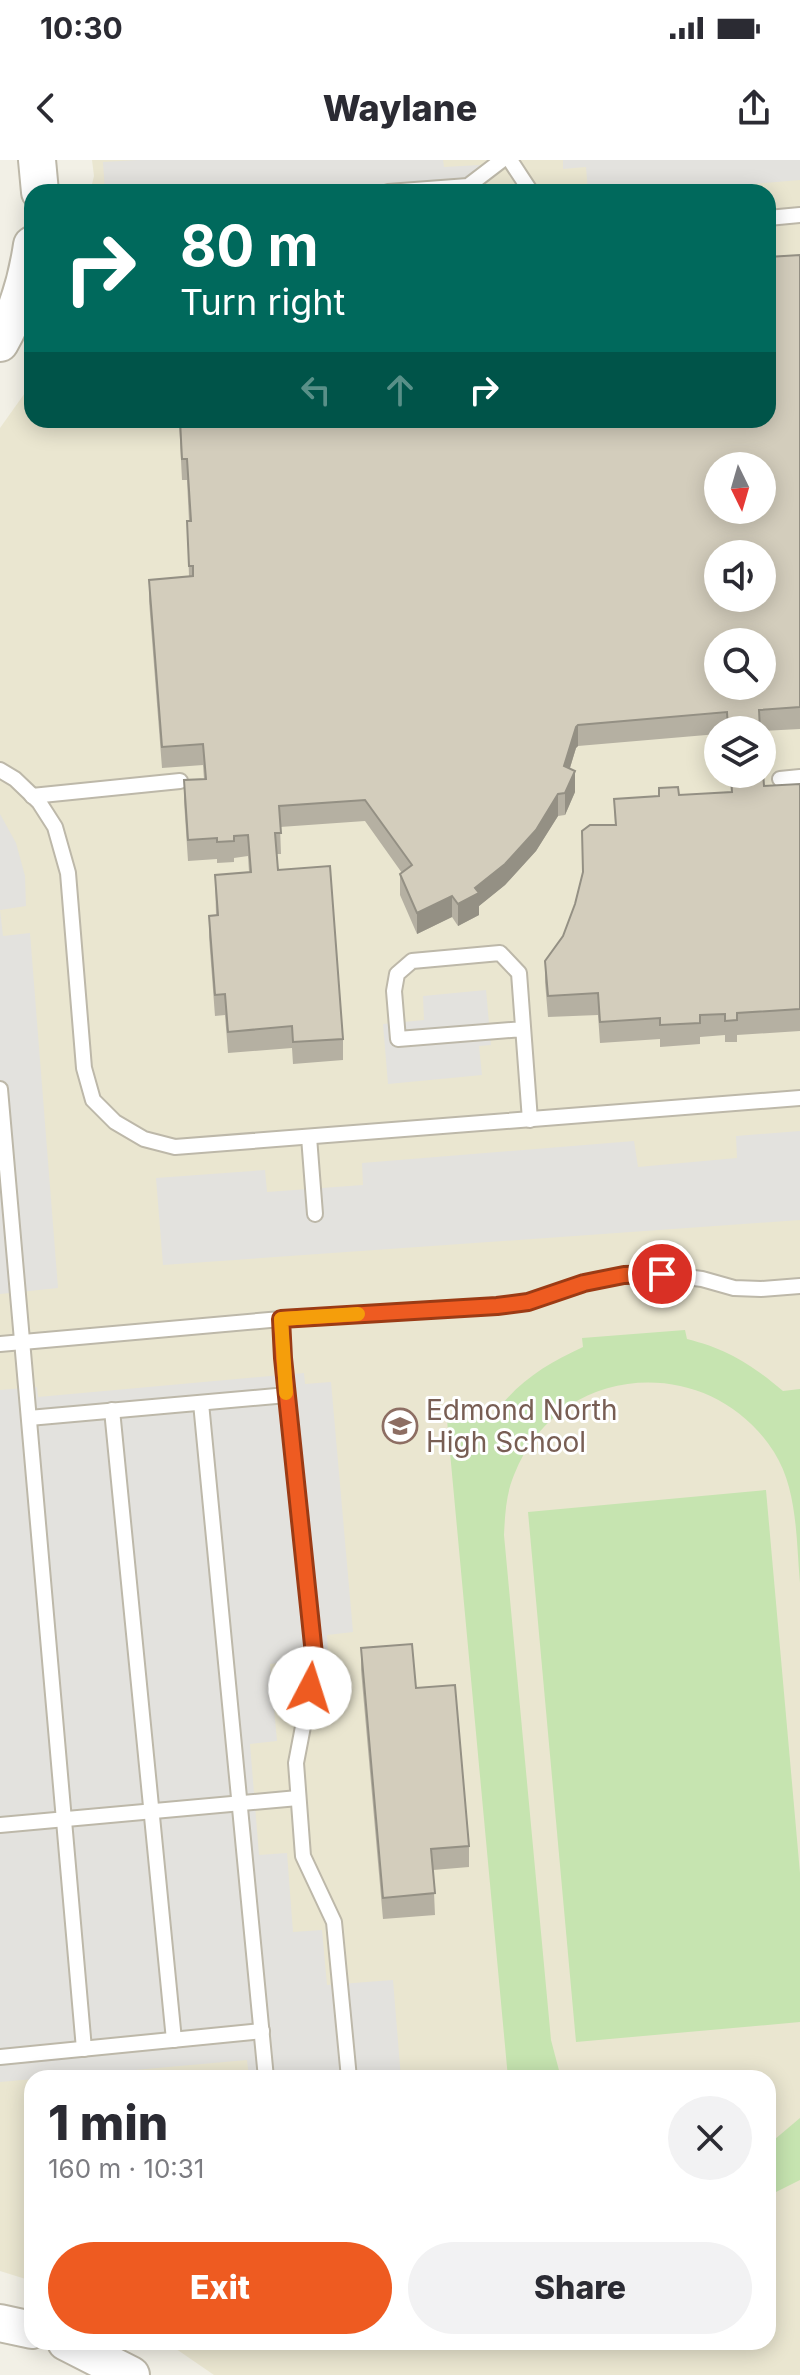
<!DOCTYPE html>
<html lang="en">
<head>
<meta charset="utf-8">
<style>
	:root { --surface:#fff; --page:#f2f2f3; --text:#2b2b33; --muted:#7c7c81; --accent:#ee5b21 }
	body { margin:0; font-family:Inter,sans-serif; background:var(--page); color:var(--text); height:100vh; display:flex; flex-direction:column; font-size:30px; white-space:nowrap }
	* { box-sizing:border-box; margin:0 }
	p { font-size:26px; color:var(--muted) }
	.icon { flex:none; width:44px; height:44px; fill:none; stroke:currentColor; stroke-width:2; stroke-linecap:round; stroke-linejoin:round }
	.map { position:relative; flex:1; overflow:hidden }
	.drawer { position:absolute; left:24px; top:1910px; width:752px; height:280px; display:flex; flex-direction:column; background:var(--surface); border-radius:24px; box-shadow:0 4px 20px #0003 }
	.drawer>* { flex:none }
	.guide { position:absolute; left:24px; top:24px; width:752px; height:244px; border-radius:24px; box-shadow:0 4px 20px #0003; background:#00695c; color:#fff; overflow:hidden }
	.needle { width:52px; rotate:175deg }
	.tools { position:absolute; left:704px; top:292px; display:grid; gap:16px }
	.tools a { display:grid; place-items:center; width:72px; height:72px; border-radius:50%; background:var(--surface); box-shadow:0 4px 20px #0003; font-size:40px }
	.pin { position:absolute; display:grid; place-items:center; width:68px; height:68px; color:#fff; margin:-34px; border:4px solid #fff; border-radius:50%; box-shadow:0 2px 8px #0007 }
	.me { position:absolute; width:88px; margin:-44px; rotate:5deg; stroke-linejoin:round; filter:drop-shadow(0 0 6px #0008) }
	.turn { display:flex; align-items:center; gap:28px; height:168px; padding:0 24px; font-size:36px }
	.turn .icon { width:104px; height:104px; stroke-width:2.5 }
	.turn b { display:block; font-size:56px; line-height:68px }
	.lanes { display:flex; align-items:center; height:76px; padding:0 24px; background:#0003; justify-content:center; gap:40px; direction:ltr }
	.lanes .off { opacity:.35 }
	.round { display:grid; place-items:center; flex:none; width:84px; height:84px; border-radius:42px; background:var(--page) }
	.summary { display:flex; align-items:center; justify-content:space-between; height:136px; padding:0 24px }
	h1 { font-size:48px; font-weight:800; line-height:60px }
	.action { display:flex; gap:16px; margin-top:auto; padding:16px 24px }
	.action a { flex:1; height:92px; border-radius:48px; background:var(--accent); color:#fff; font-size:32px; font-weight:800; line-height:92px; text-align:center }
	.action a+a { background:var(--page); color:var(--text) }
	.status { display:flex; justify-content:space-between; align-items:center; height:56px; padding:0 40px; background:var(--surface); direction:ltr }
	.status svg { height:22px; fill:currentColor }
	header { display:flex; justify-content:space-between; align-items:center; height:104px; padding:0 24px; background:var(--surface); font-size:36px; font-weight:800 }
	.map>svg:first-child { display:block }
</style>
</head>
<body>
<div class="status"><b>10:30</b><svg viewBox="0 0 49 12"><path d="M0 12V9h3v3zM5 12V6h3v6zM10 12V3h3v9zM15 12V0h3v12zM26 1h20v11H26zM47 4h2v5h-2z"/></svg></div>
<header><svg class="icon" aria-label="back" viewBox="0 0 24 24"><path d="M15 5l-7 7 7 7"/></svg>Waylane<svg class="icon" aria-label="share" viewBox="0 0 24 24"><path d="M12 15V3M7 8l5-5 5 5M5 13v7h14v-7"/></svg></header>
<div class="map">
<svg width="800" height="2215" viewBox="0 0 800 2215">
	<rect width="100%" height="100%" fill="#f2f0e6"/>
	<path fill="#eae6d0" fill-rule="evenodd" d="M92,0H800V2215H214L166,2182H768V1918H32V2121L0,2111V268L32,223V260H768V32H90L94,16ZM718,306H762V350H718ZM718,394H762V438H718ZM718,482H762V526H718ZM718,570H762V614H718Z"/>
	<g fill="#c6e4b0">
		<path d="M685,1170L687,1179C727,1189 751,1204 783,1231L800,1229V1423C796,1380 798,1330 774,1292C710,1191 558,1201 514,1315C506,1334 505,1355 504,1375L551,1880L561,1918H508L447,1260L493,1256C517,1222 546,1204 583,1187L582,1178Z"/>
		<path d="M766,1330L800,1713V1862L576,1882L528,1352Z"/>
		<path d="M800,1958V2020L768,2036V1985Z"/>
	</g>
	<g fill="#e3e2de">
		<path d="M137,0H443L444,7L480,5L482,32H105L103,2Z"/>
		<path d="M563,0H800V20L657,32H588L586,7L563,9Z"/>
		<path d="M0,654L16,683L25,716L26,746L0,750L3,776L30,773L58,1128L0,1134Z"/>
		<path d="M486,830L491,885L479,886L482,915L388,924L383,864L424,860L423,836Z"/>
		<path d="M800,971V1060L163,1105L156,1018L265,1010L267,1032L363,1025L362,1003L634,981L638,1007L737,998L736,976Z"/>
		<path d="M304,1213L305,1224L331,1222L353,1472L327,1475L328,1498L270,1504L277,1581L250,1584L259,1695L287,1693L293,1772L322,1770L327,1825L393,1820L401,1918H249L247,1900L0,1922V1230L37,1227L38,1237Z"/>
	</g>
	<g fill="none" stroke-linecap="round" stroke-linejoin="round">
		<g stroke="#bdb8a9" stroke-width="18">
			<g id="service">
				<path d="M510,0L531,32"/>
				<path d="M388,32L468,26L502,0"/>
				<path d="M768,58L800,55"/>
				<path d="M0,610L15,619L39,642L55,667L68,713L84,908L93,940L115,962L144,979L175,987L800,938"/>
				<path d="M780,619L800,617"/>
				<path d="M32,636L180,621"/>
				<path d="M523,869L398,879L394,831L397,814L412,801L500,793L519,813L530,960"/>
				<path d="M0,929L84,1889"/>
				<path d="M309,977L315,1054"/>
				<path d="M281,1159L283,1198L315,1504L296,1603L303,1696L334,1762L349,1918"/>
				<path d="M0,1184L281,1159L497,1146L528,1142L584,1123L624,1115L662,1114L702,1119L734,1128L761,1129L800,1126"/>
				<path d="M201,1243L266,1918"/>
				<path d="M112,1250L174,1880"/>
				<path d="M29,1258L287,1235"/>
				<path d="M0,1665L298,1638"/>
				<path d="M0,1897L262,1871"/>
			</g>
		</g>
		<g stroke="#bdb8a9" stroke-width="40">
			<g id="tertiary">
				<path d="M37,0L40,32"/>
				<path d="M0,183C17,153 27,119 32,85"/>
				<path d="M0,2163L32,2170"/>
				<path d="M66,2182L131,2215"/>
			</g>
		</g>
		<use href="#service" stroke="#fff" stroke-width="14"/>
		<use href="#tertiary" stroke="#fff" stroke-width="36"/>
	</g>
	<g fill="#b5b0a2">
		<path d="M800,95V569L762,571V570H718V574L578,586L576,588L570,608L575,632L565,655L558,656L536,691L505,725L479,746V755L458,766L452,757L417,774L400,735V714L402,713L365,661L280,667L281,694H276L278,710L343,879V900L293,904L292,888L228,893L225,855L215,856L209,777V756L216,755L215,715L249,712L248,696L234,698V702L217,703V699L188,701L184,641V620L204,619L203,605L162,608L149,441V420L189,416L187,361H189L187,320H182L179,260H768Z"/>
		<path d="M730,614H762L764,626L800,624V871L737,875V882H725V875L700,877V884L660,887V879L600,883L598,855L548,857L545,822V801L563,776L615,665L614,639L731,632Z"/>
		<path d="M361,1488L416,1528L469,1686V1707L433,1710L435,1755L383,1759L361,1510Z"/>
	</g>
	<g fill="#949084">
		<path d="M578,565V586L576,588L564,627V606L576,567Z"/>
		<path d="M575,611V632L565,655V633Z"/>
		<path d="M558,634V656L536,691L505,725L479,746V755L458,766V744L475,728Z"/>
		<path d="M452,736V757L417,774V753Z"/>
	</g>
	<g fill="#d3cdbc" stroke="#949084" stroke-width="2" fill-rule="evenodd">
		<path d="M800,95V547L759,550L760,570H728L727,552L578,565L576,567L564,606L575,611L565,633L558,634L536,670L505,704L475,728L479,733L458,744L452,736L417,753L400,714L412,705L365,640L279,646L281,673H275L278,710L330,706L343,879L293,882L292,866L228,872L225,834L215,835L209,756L218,755L215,715L251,712L248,675L234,676V681L217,682V678L188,680L184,620L206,619L203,584L162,587L149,420L193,416V406H189L187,361H191L187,299H182L180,260H768V97ZM718,306H762V350H718ZM718,394H762V438H718ZM718,482H762V526H718Z"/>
		<path d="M762,596L764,626L800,624V849L737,853V860L725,861V854L700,855V863L660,865V858L600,862L598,833L548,836L545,801L563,776L575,744L583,712L582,671L590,665H616L614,639L659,636V628L678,627L679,635L732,632L731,614H762Z"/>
		<path d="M412,1484L416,1528L455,1525L469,1686L431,1689L435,1733L383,1738L361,1488Z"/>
	</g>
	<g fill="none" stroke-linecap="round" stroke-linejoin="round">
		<g stroke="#9b3b15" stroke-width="20">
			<path id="route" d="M310,1528L315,1504L283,1198L281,1159L497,1146L528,1142L584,1123L624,1115L662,1114"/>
		</g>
		<use href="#route" stroke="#ee5b21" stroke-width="14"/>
		<path stroke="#f59e0b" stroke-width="14" d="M286,1233L281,1159L358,1154"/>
	</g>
	<defs>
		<g id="school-ring" transform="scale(1.8)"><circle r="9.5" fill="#fff" stroke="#8d6e63" stroke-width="1.5"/><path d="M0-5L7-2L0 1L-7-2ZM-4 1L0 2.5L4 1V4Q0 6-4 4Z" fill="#8d6e63"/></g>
	</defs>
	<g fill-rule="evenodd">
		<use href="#school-ring" x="400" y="1266"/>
	</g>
	<g text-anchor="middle" stroke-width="6" stroke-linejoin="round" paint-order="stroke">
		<g font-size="28" fill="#785e54" stroke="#fff" text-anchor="start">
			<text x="426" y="1260">Edmond North<tspan x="426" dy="32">High School</tspan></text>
		</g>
	</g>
</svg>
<div class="tools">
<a><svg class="needle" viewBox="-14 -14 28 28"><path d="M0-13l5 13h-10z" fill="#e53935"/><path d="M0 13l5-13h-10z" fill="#7c7c81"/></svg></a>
<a><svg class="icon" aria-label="sound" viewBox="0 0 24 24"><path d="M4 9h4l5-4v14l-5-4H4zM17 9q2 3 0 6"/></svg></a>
<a><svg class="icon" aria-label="search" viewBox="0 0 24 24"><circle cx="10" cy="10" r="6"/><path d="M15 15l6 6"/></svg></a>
<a><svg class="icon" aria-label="layers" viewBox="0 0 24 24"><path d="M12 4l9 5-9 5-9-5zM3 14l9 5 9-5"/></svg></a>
</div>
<div class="pin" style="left:662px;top:1114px;background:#d93025"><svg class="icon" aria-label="arrive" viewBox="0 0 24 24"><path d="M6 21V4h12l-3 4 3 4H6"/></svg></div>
<svg class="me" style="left:310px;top:1528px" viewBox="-20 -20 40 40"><circle r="19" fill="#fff"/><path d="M0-13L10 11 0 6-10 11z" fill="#ee5b21"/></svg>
<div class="guide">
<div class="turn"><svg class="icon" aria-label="right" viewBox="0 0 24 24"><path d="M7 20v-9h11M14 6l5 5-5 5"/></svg><div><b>80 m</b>Turn right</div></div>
<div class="lanes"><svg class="icon off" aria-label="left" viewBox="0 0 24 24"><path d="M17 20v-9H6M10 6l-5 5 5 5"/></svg><svg class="icon off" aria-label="ahead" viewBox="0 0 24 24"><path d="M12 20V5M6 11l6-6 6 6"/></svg><svg class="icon" aria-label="right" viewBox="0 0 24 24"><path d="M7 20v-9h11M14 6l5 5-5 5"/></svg></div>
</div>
<section class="drawer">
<div class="summary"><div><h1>1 min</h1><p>160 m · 10:31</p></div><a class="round"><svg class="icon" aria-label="close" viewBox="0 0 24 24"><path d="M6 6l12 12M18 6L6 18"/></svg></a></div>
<div class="action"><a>Exit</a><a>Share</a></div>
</section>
</div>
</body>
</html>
